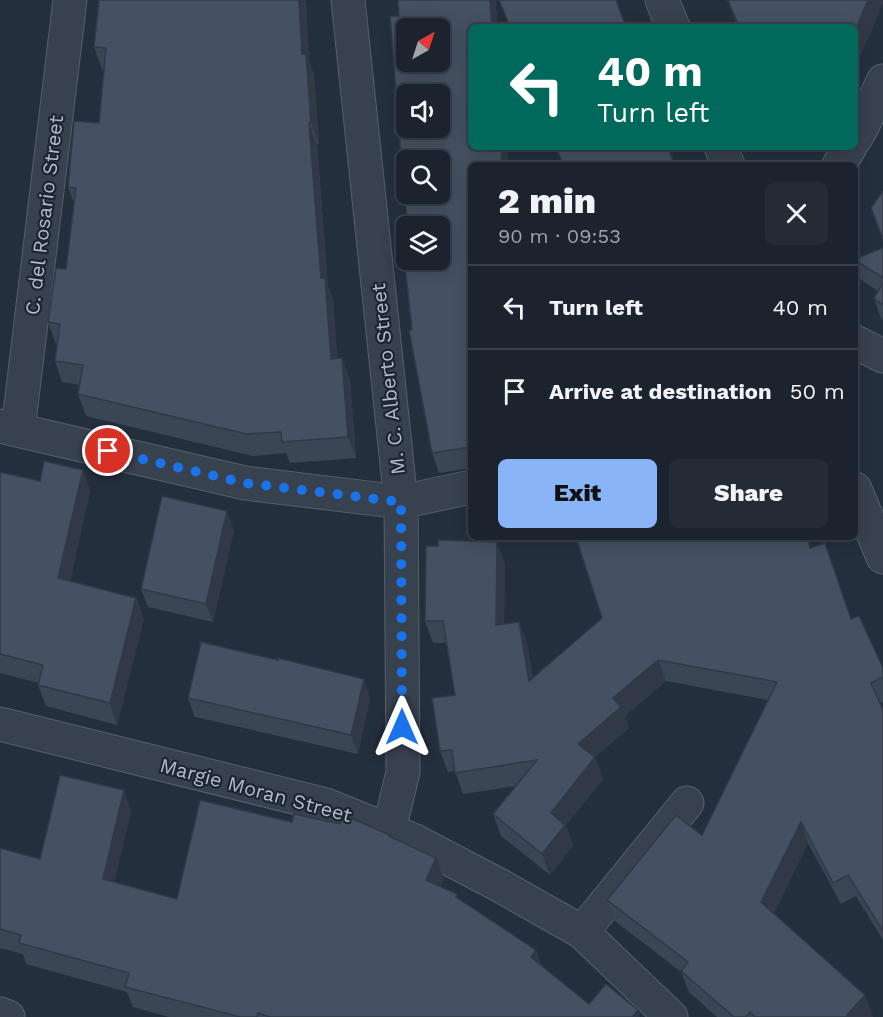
<!DOCTYPE html>
<html lang="en">
<head>
<meta charset="utf-8">
<style>
	:root { --surface:#1b232e; --page:#242b36; --text:#f1f3f6; --muted:#a0a4aa; --line:#39404a; --accent:#8ab4f8 }
	body { margin:0; font-family:"Work Sans",sans-serif; background:var(--page); color:var(--text); height:100vh; display:flex; flex-direction:column; font-size:22px; white-space:nowrap }
	* { box-sizing:border-box; margin:0 }
	p { font-size:20px; color:var(--muted) }
	.icon { flex:none; width:33px; height:33px; fill:none; stroke:currentColor; stroke-width:2; stroke-linecap:round; stroke-linejoin:round }
	.map { position:relative; flex:1; overflow:hidden }
	.drawer { position:absolute; left:468px; top:162px; width:390px; height:378px; display:flex; flex-direction:column; background:var(--surface); border-radius:9px; box-shadow:0 3px 15px #0003,0 0 0 2px var(--line) }
	.drawer>* { flex:none }
	.hud { position:absolute; left:468px; top:24px; width:390px; height:126px; border-radius:9px; box-shadow:0 3px 15px #0003,0 0 0 2px var(--line); background:#00695c; color:#fff; overflow:hidden }
	.needle { width:39px; rotate:39deg }
	.controls { position:absolute; left:396px; top:18px; display:grid; gap:12px }
	.controls a { display:grid; place-items:center; width:54px; height:54px; border-radius:9px; background:var(--surface); box-shadow:0 3px 15px #0003,0 0 0 2px var(--line); font-size:30px }
	.pin { position:absolute; display:grid; place-items:center; width:51px; height:51px; color:#fff; margin:-26px; border:3px solid #fff; border-radius:50%; box-shadow:0 2px 6px #0007 }
	.me { position:absolute; width:66px; margin:-33px; rotate:0deg; stroke-linejoin:round; filter:drop-shadow(0 0 4px #0008) }
	.turn { display:flex; align-items:center; gap:21px; height:126px; padding:0 30px; font-size:27px }
	.turn .icon { width:78px; height:78px; stroke-width:2.5 }
	.turn b { display:block; font-size:42px; line-height:51px }
	.round { display:grid; place-items:center; flex:none; width:63px; height:63px; border-radius:9px; background:var(--page) }
	.summary { display:flex; align-items:center; justify-content:space-between; height:102px; padding:0 30px }
	h1 { font-size:36px; font-weight:800; line-height:45px }
	.primary-button { display:flex; gap:12px; margin-top:auto; padding:12px 30px }
	.primary-button a { flex:1; height:69px; border-radius:9px; background:var(--accent); color:#111; font-size:24px; font-weight:800; line-height:69px; text-align:center }
	.primary-button a+a { background:var(--page); color:var(--text) }
	ul { padding:0; list-style:none }
	li { display:flex; align-items:center; gap:18px; height:84px; padding:0 30px; border-top:2px solid var(--line) }
	li div { flex:1 }
	li b { display:block; font-size:22px }
	li em { font-style:normal }
	.map>svg:first-child { display:block }
</style>
</head>
<body>
<div class="map">
<svg width="883" height="1017" viewBox="0 0 883 1017">
	<rect width="100%" height="100%" fill="#242f3e"/>
	<g fill="none" stroke-linecap="round" stroke-linejoin="round">
		<g stroke="#565f6c" stroke-width="35">
			<g id="street">
				<path d="M348,0L401,502L403,772L389,830"/>
				<path d="M662,0L673,27"/>
				<path d="M855,139L862,127L883,81"/>
				<path d="M721,147L728,165"/>
				<path d="M839,165L850,147"/>
				<path d="M855,342L883,356"/>
				<path d="M0,426L245,483L401,502L471,487"/>
				<path d="M18,430L70,0"/>
				<path d="M855,489L883,557"/>
				<path d="M0,724L326,805L415,841L499,885L582,932L671,1017"/>
				<path d="M582,932L687,803"/>
				<path d="M0,1014L8,1017"/>
			</g>
		</g>
		<use href="#street" stroke="#38414e" stroke-width="33"/>
	</g>
	<g fill="#3b4654">
		<path d="M99,0H306L309,62L314,75L319,144H317L328,287L333,299L337,359L342,358L350,380L356,458L290,463L286,453L253,456L86,416L78,394L80,385L62,382L55,361L57,344H56L48,322L66,269L74,203L68,187L99,123L104,69H102L94,47Z"/>
		<path d="M727,0H883V3L855,68V27H738Z"/>
		<path d="M399,16L507,147L508,165H471V468L439,473L432,453L412,330L440,260Z"/>
		<path d="M883,248V320L881,319L874,298L878,291L861,280L855,264V259Z"/>
		<path d="M83,470L90,491L70,581L136,598L144,619L117,725L46,706L38,685L39,683L0,673V472L40,481Z"/>
		<path d="M234,530L213,622L148,607L141,589Z"/>
		<path d="M811,548L852,619L883,668V702L880,703L883,710V940L856,896L841,904L808,843L774,913L873,1016L872,1017H717L689,992L681,972L615,921L607,900L702,835L768,700L666,681L625,716L629,728L595,757L603,779L566,825L573,846L550,875L501,836L493,814L516,786L463,794L455,771L448,772L440,751L455,695L446,643H433L425,621L505,563L504,624L519,622L527,643L533,678Z"/>
		<path d="M188,698H370L358,754L195,717Z"/>
		<path d="M131,811L114,883L177,899L292,822L391,837L436,858L444,879L440,887L457,894L458,898L536,950L541,965L589,1004L640,1017H169L133,1007L127,992L26,964L23,954L0,948V848L40,859Z"/>
	</g>
	<g fill="#303945">
		<path d="M299,0H306L309,62L314,75L319,144L311,123L302,54Z"/>
		<path d="M490,0H496L498,27H492Z"/>
		<path d="M868,0H883V3L855,68V31Z"/>
		<path d="M309,123L317,144L328,287L333,299L339,381L331,359L321,278Z"/>
		<path d="M501,147H507L508,165H503Z"/>
		<path d="M342,358L350,380L356,458L348,437Z"/>
		<path d="M83,470L90,491L66,599L58,578Z"/>
		<path d="M227,511L234,530L213,622L206,604Z"/>
		<path d="M497,542L505,563L503,647L496,625Z"/>
		<path d="M136,598L144,619L117,725L110,703Z"/>
		<path d="M519,622L527,643L536,702L529,681Z"/>
		<path d="M658,660L666,681L625,716L629,728L586,765L578,744L613,698Z"/>
		<path d="M364,679L370,698L358,754L351,735Z"/>
		<path d="M595,757L603,779L566,825L573,846L550,875L542,854L551,813Z"/>
		<path d="M124,790L131,811L110,900L103,879Z"/>
		<path d="M801,822L808,843L769,923L761,902Z"/>
		<path d="M436,858L444,879L433,901L426,880Z"/>
		<path d="M536,950L543,971L531,957Z"/>
		<path d="M865,995L873,1016L872,1017H847V1015Z"/>
		<path d="M638,1010L640,1017H632Z"/>
	</g>
	<g fill="#455162" stroke="#303945" stroke-width="1.5" fill-rule="evenodd">
		<path d="M99,0H299L302,54H306L311,123H309L321,278H325L331,359L342,358L348,437L282,442L281,432L246,434L78,394L83,365L55,361L60,324L48,322L56,268L66,269L76,188L68,187L74,121L99,123L106,48L94,47Z"/>
		<path d="M398,0H490L492,27H471V147H501L502,162L497,163V165H471V447L432,453L409,330H412L403,247H406V260H440V226H408L403,183L390,16H399ZM406,28H440V62H406ZM406,94H440V128H406ZM406,160H440V194H406Z"/>
		<path d="M499,0H616L626,27H510Z"/>
		<path d="M728,0H868L855,31V27H739Z"/>
		<path d="M556,147H668L675,165H563Z"/>
		<path d="M883,191V239L871,208Z"/>
		<path d="M883,248V278L855,260V259Z"/>
		<path d="M883,283V305L874,298Z"/>
		<path d="M44,461L83,470L58,578L136,598L110,703L38,685L43,665L0,654V472L40,481Z"/>
		<path d="M162,496L227,511L206,604L141,589Z"/>
		<path d="M576,537H807L810,548L825,543L851,619L859,616L883,668V677L871,683L883,710V931L848,875L833,883L801,822L761,902L865,995L847,1015L849,1017H755L750,1012L746,1017H734L681,971L688,962L607,900L676,815L702,835L777,682L658,660L613,698L621,707L578,744L595,757L551,813L565,825L542,854L493,814L537,760L455,773L452,750L440,751L432,698L455,695L443,621H425L426,546H438V540L497,542L496,625L519,622L529,681L602,618Z"/>
		<path d="M201,642L278,660V658L364,679L351,735L188,698Z"/>
		<path d="M60,775L124,790L103,879L177,899L200,800L292,822L294,814L340,824L344,815L390,835L389,836L436,858L426,880L457,894L456,897L536,950L531,957L589,1004L606,984L638,1010L632,1017H270L258,1013L257,1017H240L125,987L129,973L19,943L21,935L0,929V848L40,859Z"/>
	</g>
	<g fill="none" stroke-linecap="round" stroke-linejoin="round">
		<path stroke="#1a73e8" stroke-width="10" stroke-dasharray="0 18" d="M108,451L245,483L401,502L402,727"/>
	</g>
	<g text-anchor="middle" stroke-width="4.5" stroke-linejoin="round" paint-order="stroke">
		<g font-size="20" fill="#b4bcc9" stroke="#1d2633">
			<text transform="translate(44 215) rotate(-83)" y="7">C. del Rosario Street</text>
			<text transform="translate(388 379) rotate(-96)" y="7">M. C. Alberto Street</text>
			<text transform="translate(256 790) rotate(15)" y="7">Margie Moran Street</text>
		</g>
	</g>
</svg>
<div class="controls">
<a><svg class="needle" viewBox="-14 -14 28 28"><path d="M0-13l5 13h-10z" fill="#e53935"/><path d="M0 13l5-13h-10z" fill="#a0a4aa"/></svg></a>
<a><svg class="icon" aria-label="sound" viewBox="0 0 24 24"><path d="M4 9h4l5-4v14l-5-4H4zM17 9q2 3 0 6"/></svg></a>
<a><svg class="icon" aria-label="search" viewBox="0 0 24 24"><circle cx="10" cy="10" r="6"/><path d="M15 15l6 6"/></svg></a>
<a><svg class="icon" aria-label="layers" viewBox="0 0 24 24"><path d="M12 4l9 5-9 5-9-5zM3 14l9 5 9-5"/></svg></a>
</div>
<div class="pin" style="left:108px;top:451px;background:#d93025"><svg class="icon" aria-label="arrive" viewBox="0 0 24 24"><path d="M6 21V4h12l-3 4 3 4H6"/></svg></div>
<svg class="me" style="left:402px;top:727px" viewBox="-20 -20 40 40"><path d="M0-17L14 15 0 8-14 15z" fill="#1a73e8" stroke="#fff" stroke-width="4"/></svg>
<div class="hud">
<div class="turn"><svg class="icon" aria-label="left" viewBox="0 0 24 24"><path d="M17 20v-9H6M10 6l-5 5 5 5"/></svg><div><b>40 m</b>Turn left</div></div>
</div>
<section class="drawer">
<div class="summary"><div><h1>2 min</h1><p>90 m · 09:53</p></div><a class="round"><svg class="icon" aria-label="close" viewBox="0 0 24 24"><path d="M6 6l12 12M18 6L6 18"/></svg></a></div>
<ul>
<li><svg class="icon" aria-label="left" viewBox="0 0 24 24"><path d="M17 20v-9H6M10 6l-5 5 5 5"/></svg><div><b>Turn left</b></div><em>40 m</em></li>
<li><svg class="icon" aria-label="arrive" viewBox="0 0 24 24"><path d="M6 21V4h12l-3 4 3 4H6"/></svg><div><b>Arrive at destination</b></div><em>50 m</em></li>
</ul>
<div class="primary-button"><a>Exit</a><a>Share</a></div>
</section>
</div>
</body>
</html>
